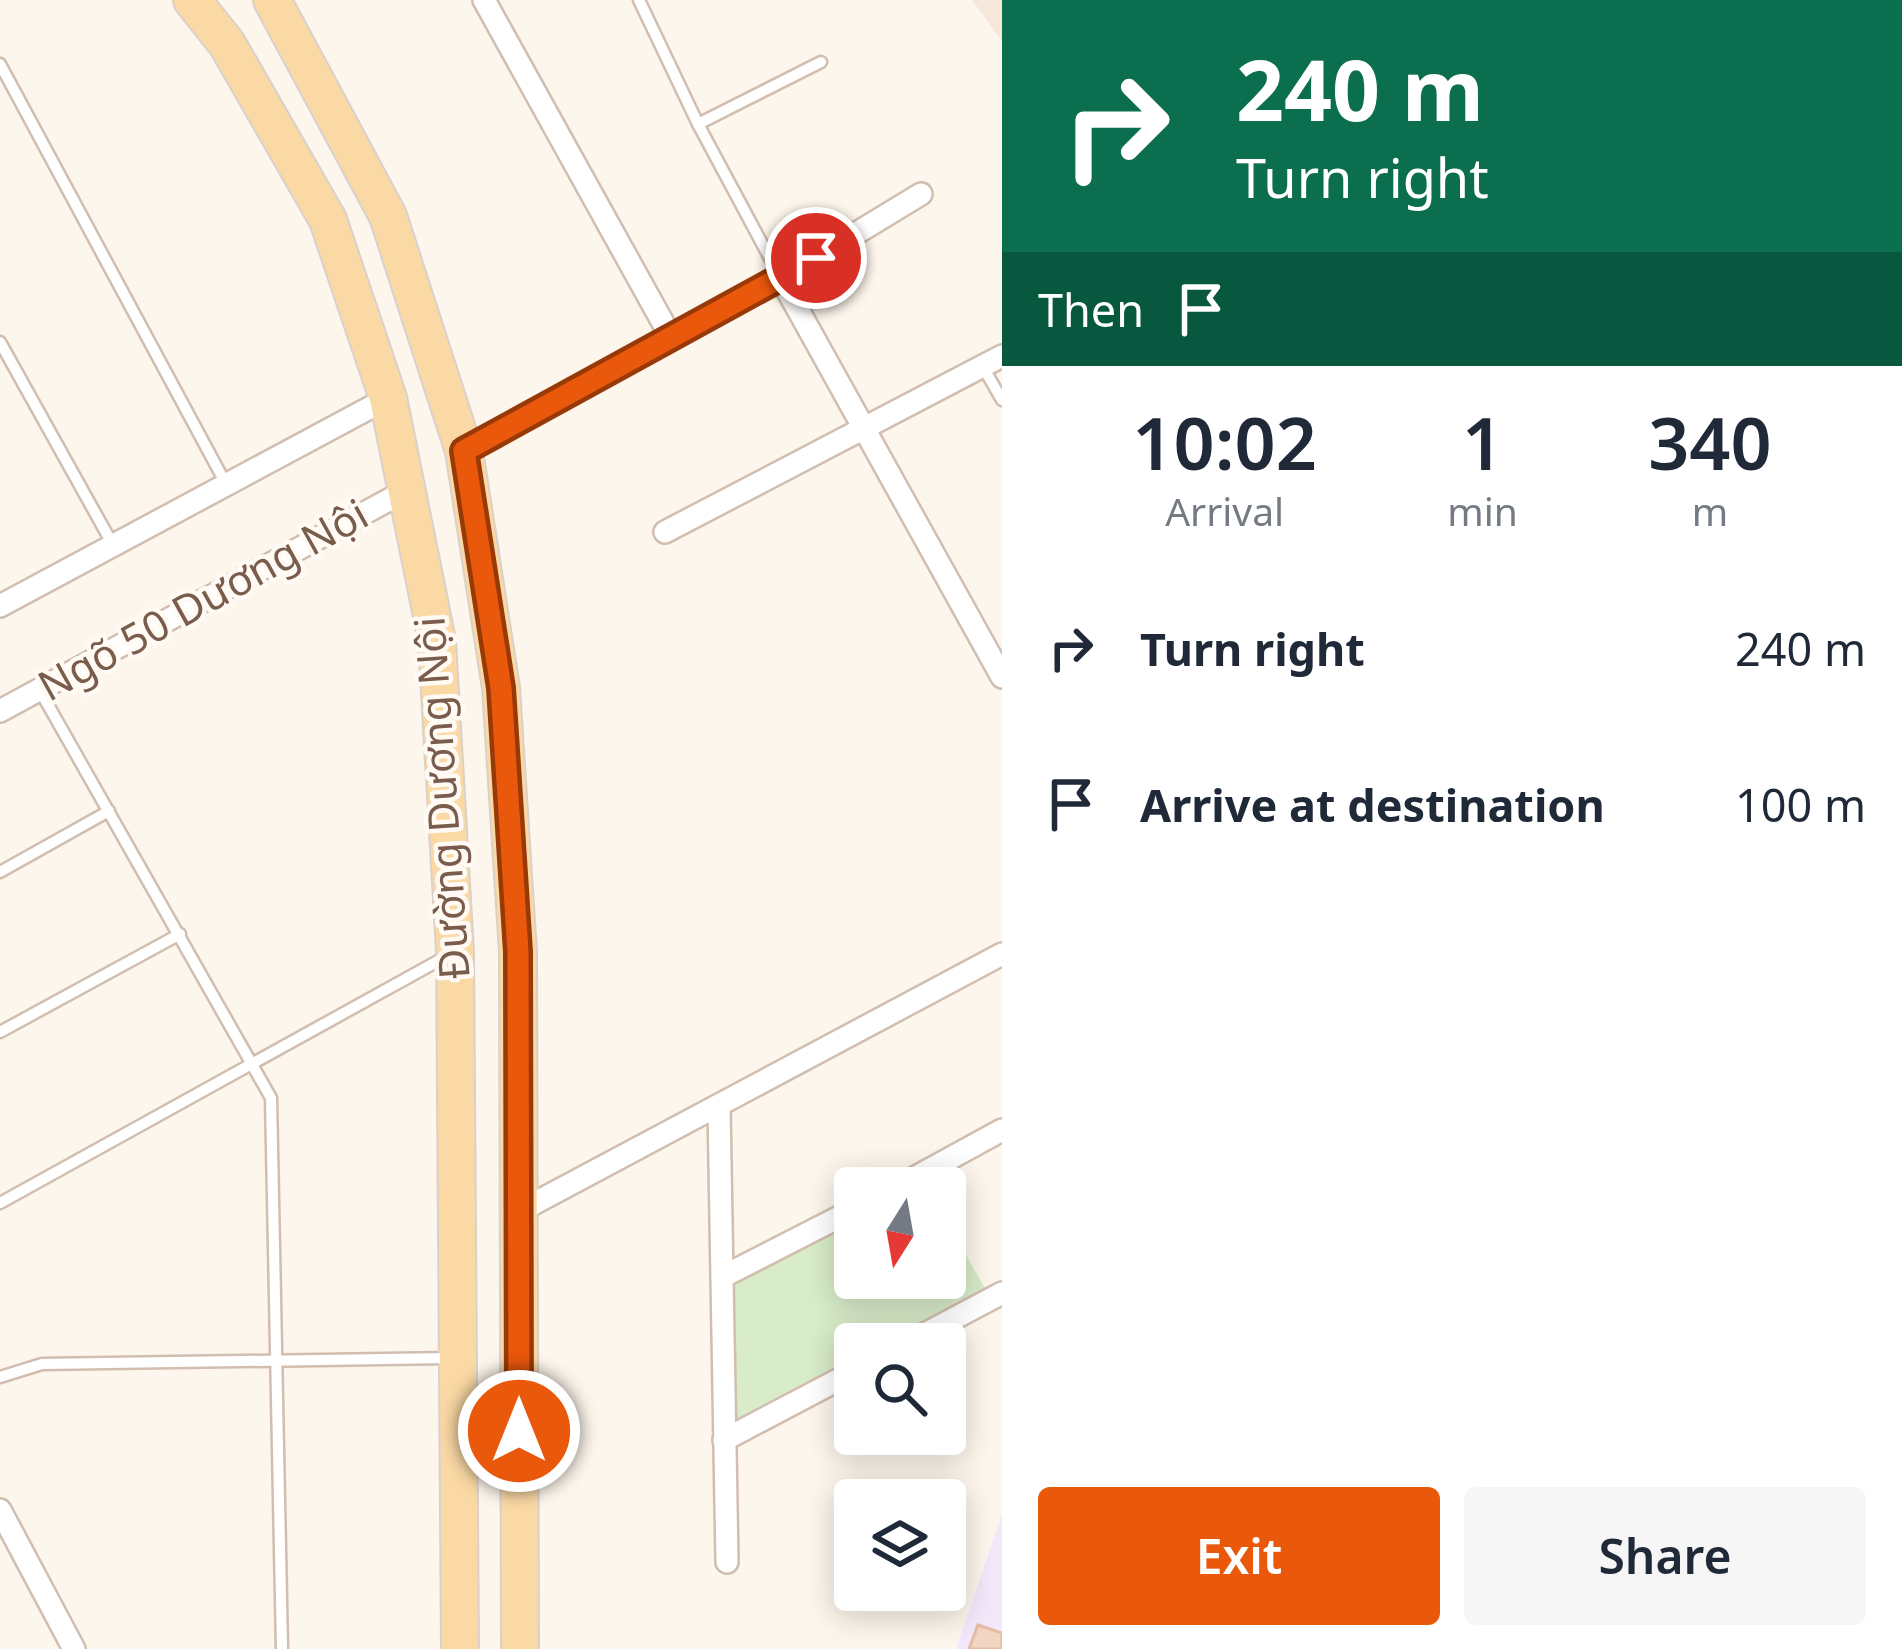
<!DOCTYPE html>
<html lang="en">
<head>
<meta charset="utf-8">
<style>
	:root { --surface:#fff; --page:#f6f6f7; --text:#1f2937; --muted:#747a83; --accent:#ea580c }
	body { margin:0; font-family:"Noto Sans",sans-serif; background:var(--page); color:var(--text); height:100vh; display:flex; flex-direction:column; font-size:45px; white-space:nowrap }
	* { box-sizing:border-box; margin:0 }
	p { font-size:39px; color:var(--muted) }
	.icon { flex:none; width:66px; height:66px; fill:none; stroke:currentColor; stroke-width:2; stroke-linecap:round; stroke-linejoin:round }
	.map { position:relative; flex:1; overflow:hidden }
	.sheet { display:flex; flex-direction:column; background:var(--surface); width:900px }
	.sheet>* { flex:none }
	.guide { background:#0b6e4f; color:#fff; overflow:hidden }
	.needle { width:78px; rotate:191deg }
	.controls { position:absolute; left:834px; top:1167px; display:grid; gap:24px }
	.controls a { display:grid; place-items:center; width:132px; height:132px; border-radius:12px; background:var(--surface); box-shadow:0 6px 30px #0003; font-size:60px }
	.pin { position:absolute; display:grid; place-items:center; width:102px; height:102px; color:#fff; margin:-51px; border:6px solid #fff; border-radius:50%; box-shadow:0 3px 12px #0007 }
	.me { position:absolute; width:132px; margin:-66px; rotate:0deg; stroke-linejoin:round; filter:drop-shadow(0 0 9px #0008) }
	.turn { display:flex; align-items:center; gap:42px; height:252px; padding:0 36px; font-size:54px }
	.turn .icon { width:156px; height:156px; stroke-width:2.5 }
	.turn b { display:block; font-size:84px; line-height:102px }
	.then { display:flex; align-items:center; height:114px; padding:0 36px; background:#0003; gap:24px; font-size:45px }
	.eta { display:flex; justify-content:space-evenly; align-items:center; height:204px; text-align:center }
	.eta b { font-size:72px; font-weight:600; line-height:84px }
	.action { display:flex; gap:24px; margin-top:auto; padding:24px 36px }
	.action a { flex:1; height:138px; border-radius:12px; background:var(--accent); color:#fff; font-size:48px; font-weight:600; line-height:138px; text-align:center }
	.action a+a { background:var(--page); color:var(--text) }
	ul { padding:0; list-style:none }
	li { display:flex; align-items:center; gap:36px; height:156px; padding:0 36px }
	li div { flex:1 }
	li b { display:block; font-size:45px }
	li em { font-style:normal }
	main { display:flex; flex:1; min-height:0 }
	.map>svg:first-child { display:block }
</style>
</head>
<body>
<main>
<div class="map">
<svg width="1002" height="1649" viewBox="0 0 1002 1649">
	<rect width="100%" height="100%" fill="#fdf6ec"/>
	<path fill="#f5e8da" d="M972,0H1002V41Z"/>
	<path fill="#f3e8fa" d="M1002,1514V1649H956Z"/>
	<path fill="#d8ecc9" d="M855,1211V1278H945V1218L990,1297L902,1344H855V1369L726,1438L724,1278Z"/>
	<path fill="#f3d5c3" stroke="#e6bba3" stroke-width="3" d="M978,1625L1002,1633V1649H969Z"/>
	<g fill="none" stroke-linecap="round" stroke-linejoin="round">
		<g stroke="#d1beb0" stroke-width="15">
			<g id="lane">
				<path d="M639,0L698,124L781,279"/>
				<path d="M0,64L226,484"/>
				<path d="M698,124L821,62"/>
				<path d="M0,342L113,545"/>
				<path d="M983,367L1002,400"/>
				<path d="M39,689L271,1098L282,1649"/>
				<path d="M0,872L109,811"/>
				<path d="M0,1032L180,934"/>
				<path d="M0,1203L447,956"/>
				<path d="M0,1377L42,1364L450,1358"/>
			</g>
		</g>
		<g stroke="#d1beb0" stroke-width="26">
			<g id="street">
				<path d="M484,0L672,339"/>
				<path d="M781,279L1002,677"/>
				<path d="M464,451L781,279L921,194"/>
				<path d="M665,532L1002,356"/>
				<path d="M0,606L388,398"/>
				<path d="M0,711L407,490"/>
				<path d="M719,1107L727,1562"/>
				<path d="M896,1188L1002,1130"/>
				<path d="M518,1212L1002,954"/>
				<path d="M722,1277L855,1209"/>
				<path d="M906,1344L1002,1293"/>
				<path d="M724,1440L855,1371"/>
				<path d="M0,1510L74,1649"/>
			</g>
		</g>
		<g stroke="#dad1cd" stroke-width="40">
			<g id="primary">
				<path d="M192,0L227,44L328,220L388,398L437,641L455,952L460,1649"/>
				<path d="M272,0L388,216L464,451L501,688L518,952L520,1649"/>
			</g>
		</g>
		<use href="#lane" stroke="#fff" stroke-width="10"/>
		<use href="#street" stroke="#fff" stroke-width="21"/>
		<use href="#primary" stroke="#fbd9a5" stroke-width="36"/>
	</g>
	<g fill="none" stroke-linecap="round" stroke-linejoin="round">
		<g stroke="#983908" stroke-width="30">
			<path id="route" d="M519,1431L518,952L501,688L464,451L816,258"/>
		</g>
		<use href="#route" stroke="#ea580c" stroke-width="21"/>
	</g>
	<g text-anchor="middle" stroke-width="9" stroke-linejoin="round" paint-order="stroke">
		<g font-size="42" fill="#7a5c4d" stroke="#fffaf3">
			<text transform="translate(203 600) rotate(-29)" y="15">Ngõ 50 Dương Nội</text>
			<text transform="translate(442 798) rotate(-94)" y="15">Đường Dương Nội</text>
		</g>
	</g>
</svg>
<div class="controls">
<a><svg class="needle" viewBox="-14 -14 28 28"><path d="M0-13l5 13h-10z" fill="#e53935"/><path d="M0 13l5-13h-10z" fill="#747a83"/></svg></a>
<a><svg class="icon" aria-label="search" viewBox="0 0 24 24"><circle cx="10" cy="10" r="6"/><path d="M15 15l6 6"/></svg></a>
<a><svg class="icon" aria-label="layers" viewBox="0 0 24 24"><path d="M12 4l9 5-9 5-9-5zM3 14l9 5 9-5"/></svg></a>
</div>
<div class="pin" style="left:816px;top:258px;background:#d93025"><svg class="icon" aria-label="arrive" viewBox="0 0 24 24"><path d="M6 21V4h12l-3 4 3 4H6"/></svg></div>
<svg class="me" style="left:519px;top:1431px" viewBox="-20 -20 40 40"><circle r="17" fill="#ea580c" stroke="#fff" stroke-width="3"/><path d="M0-11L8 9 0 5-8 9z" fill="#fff"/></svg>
</div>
<section class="sheet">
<div class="guide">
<div class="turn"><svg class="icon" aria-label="right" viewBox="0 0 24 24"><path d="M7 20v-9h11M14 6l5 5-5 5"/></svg><div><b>240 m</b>Turn right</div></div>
<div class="then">Then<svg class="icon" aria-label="arrive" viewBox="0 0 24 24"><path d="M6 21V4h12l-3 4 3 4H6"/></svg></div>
</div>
<div class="eta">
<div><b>10:02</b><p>Arrival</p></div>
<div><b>1</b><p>min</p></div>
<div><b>340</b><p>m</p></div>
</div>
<ul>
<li><svg class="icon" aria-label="right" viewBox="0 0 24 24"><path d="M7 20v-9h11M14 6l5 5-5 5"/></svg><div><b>Turn right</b></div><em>240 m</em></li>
<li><svg class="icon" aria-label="arrive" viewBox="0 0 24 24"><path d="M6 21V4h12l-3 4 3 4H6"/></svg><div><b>Arrive at destination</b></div><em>100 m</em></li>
</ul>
<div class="action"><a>Exit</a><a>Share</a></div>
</section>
</main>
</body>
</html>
